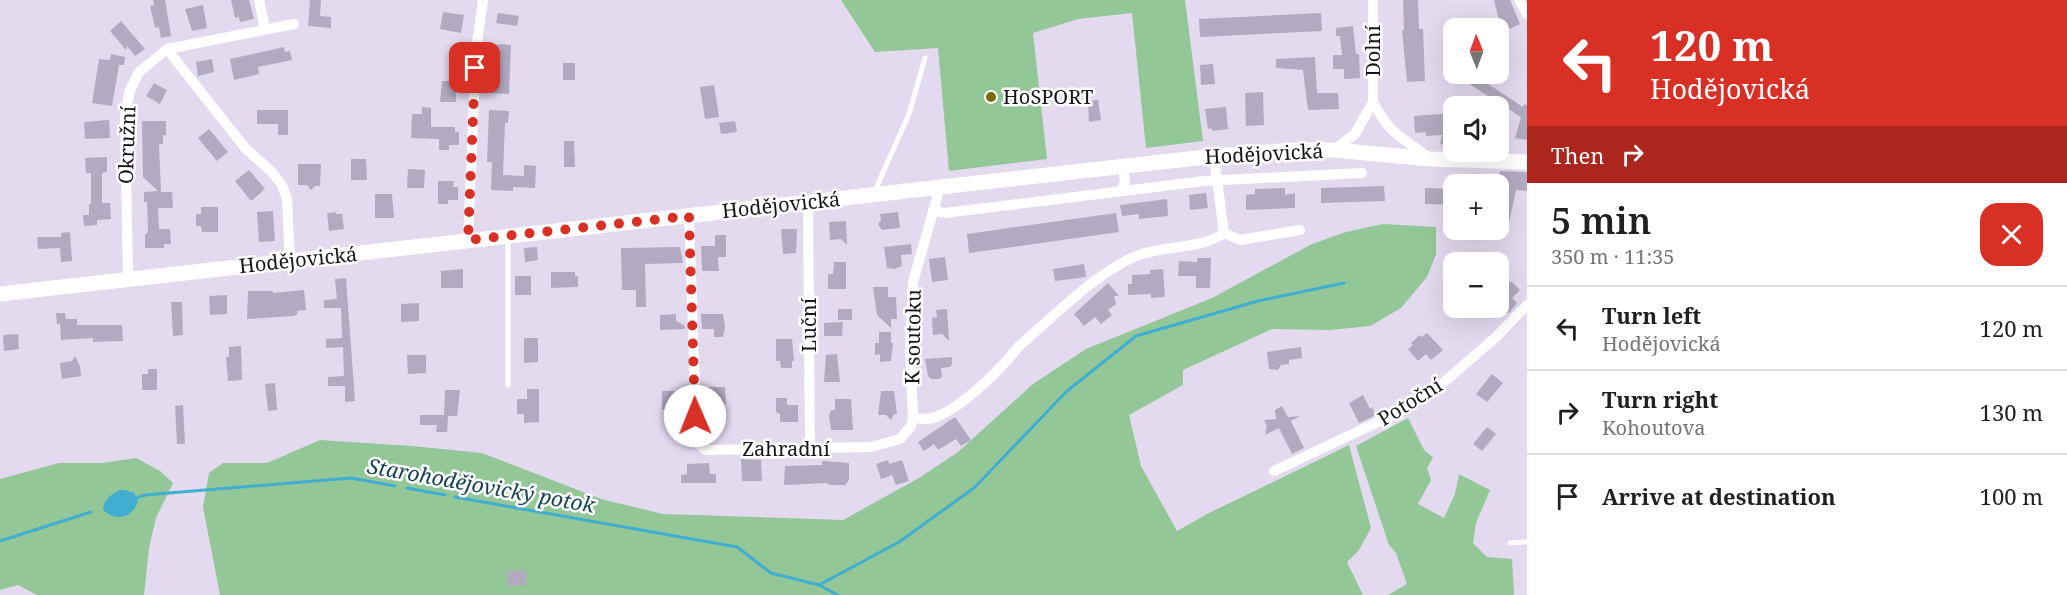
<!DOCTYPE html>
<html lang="en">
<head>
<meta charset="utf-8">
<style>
	:root { --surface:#fff; --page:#f2f2f2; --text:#202124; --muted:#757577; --line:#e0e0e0 }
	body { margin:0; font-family:"Noto Serif",serif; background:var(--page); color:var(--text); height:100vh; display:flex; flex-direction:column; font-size:22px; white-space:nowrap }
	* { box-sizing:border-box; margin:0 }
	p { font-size:20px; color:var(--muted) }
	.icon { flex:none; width:33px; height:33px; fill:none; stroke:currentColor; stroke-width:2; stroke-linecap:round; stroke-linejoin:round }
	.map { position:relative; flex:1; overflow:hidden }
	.details { display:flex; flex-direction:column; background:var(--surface); width:540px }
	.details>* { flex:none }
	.banner { background:#d93025; color:#fff; overflow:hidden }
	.needle { width:39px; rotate:359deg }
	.buttons { position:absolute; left:1443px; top:18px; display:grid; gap:12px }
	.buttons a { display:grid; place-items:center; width:66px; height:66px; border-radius:12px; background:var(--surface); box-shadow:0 6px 24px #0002; font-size:30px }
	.pin { position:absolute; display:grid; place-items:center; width:51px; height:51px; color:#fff; margin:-26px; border-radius:12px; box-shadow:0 3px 9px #0006 }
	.me { position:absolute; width:66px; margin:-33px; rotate:359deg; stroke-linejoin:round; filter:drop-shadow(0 0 4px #0008) }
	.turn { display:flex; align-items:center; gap:21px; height:126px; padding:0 24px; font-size:27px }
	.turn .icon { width:78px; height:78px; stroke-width:2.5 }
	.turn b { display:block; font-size:42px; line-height:51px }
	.then { display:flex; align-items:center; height:57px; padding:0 24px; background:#0003; gap:12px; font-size:22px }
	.round { display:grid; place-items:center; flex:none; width:63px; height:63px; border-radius:18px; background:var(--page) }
	.summary { display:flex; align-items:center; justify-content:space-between; height:102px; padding:0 24px }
	h1 { font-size:36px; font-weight:600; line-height:45px }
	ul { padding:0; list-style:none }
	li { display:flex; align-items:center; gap:18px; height:84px; padding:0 24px; border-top:2px solid var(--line) }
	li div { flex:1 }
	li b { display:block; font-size:22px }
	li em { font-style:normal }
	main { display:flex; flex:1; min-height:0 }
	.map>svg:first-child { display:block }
</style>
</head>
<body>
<main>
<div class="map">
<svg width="1527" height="595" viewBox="0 0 1527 595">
	<rect width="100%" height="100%" fill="#e4daf0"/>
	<g fill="#93c797">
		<path d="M841,0H1185L1203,141L1146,148L1132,13L1078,19L1033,33L1047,159L949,171L938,48L875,52Z"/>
		<path d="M1383,224L1436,227V254L1427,277L1401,308L1370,326L1330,330L1272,329L1183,370V385L1129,415L1141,466L1177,531L1207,514L1349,445L1371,528L1359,550L1347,562L1363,595H220L203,507L209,473L223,463H267L320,440L412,446L482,453L601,499L663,514L843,520L919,478L958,452L1033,384L1086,349L1212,298L1312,244L1346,232Z"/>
		<path d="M1408,418L1424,450L1433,457L1427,468L1431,480L1418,504L1444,518L1455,494L1459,474L1490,490L1476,523L1473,543L1487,557L1512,559L1514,595H1388L1407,584L1396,553L1389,545L1356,446Z"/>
		<path d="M136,458L160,471L173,483L156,518L149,548L144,595H37L18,585L0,590V479L59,463H103Z"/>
	</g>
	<path fill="#40add1" d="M119,490H125L134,493L138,502C132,518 116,522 103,510C104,499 110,496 119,490Z"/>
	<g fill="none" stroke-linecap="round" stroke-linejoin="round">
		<g stroke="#40add1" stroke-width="3">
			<path d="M407,488L445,495"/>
			<path d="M455,497L737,547L771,573L819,585L838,595"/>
			<path d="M133,499L145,495L351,478L395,486"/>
			<path d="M0,541L91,512"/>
			<path d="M819,585L899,542L974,488L1067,391L1136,336L1258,301L1344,283"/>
		</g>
	</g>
	<g fill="#b2aac0">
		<path d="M153,0H165L171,36L161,38L159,27L155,28L150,6L154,5Z"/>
		<path d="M231,0H249L254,19L240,22L239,17L235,18Z"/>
		<path d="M310,0H321L320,16L331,17V28L308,26Z"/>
		<path d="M1403,0H1418L1419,29H1423L1425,81L1407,82L1402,30H1404Z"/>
		<path d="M1494,0H1510L1520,24L1505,31L1501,28Z"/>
		<path d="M203,5L207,28L192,31L185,9Z"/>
		<path d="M443,12L464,15L461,33L440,29Z"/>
		<path d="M498,13L519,16L517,26L496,23Z"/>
		<path d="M1321,13L1322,31L1200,37L1199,19Z"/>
		<path d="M121,21L145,49L135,56L127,46L126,50L110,31Z"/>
		<path d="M1353,26L1356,54H1359L1360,78L1344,79V69H1333V55H1342L1340,36H1336V28Z"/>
		<path d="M502,44L511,45L509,94L490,93L491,79L496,77L497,60H493L495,45Z"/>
		<path d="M284,47L285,52L290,51L292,60L258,67L259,74L234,80L230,59Z"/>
		<path d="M111,54L125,57L124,65H119L112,106L92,103L99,59L110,60Z"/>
		<path d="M1315,57L1317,93H1338L1339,109L1308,110L1303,70L1276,68V59Z"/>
		<path d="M212,59L214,72L198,76L196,62Z"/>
		<rect x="563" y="63" width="12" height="17"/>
		<path d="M1213,64L1215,84L1201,85L1200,65Z"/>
		<path d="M1467,74H1473L1523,107L1524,104L1527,105V140L1515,138L1521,117L1463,80Z"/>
		<path d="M442,81H456V102H440Z"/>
		<path d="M154,83L167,90L160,104L146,96Z"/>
		<path d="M714,85L719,117L705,119L700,87Z"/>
		<path d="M1263,92L1264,125L1246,126L1245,93Z"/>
		<path d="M1098,100L1101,120L1089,122L1088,101Z"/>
		<path d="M422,107L431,108V127H455V132H459V145H449V150H439V139L411,138L412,114H422Z"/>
		<path d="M1226,107L1228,129L1212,131V128L1208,129L1205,109Z"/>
		<path d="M257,110H288V135H278V124H257Z"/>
		<path d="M489,110L509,111L508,123H505L503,175L524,176V165L536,166L535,188L513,187V191L491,190L492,162H487Z"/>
		<path d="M1454,113V148L1440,144L1442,135L1426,136V132L1415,133L1414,116Z"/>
		<path d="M109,120L110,138L85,139L84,122Z"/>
		<path d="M142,121H166V135H163V144H159L161,192H172L173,208H158L159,229H170L171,244H164V248H145V234H147L148,229L147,202H144V192L158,191L143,177Z"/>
		<path d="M735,121L737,132L721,134L719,123Z"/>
		<path d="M209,129L228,152L217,161L198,138Z"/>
		<path d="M564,141H574L575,167H564Z"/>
		<path d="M107,157V172L102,173V203H110L111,219L97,220V225L84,226L83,215H89V204H91V173H86L85,158Z"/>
		<path d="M351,159H366L367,180H351Z"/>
		<path d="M298,164H321L320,186H315L311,190L307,185H298Z"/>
		<path d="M408,169L425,170L424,188H407Z"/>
		<path d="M249,170L265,189L251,201L235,181Z"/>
		<path d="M1500,171L1527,172V191L1516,190L1509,222L1498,219L1497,184Z"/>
		<path d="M438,181H454L453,187H458V200H448V204H438Z"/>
		<path d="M1384,186L1385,201L1321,203V188Z"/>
		<path d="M1285,188V195L1295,193V208L1246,210V195L1255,194V189Z"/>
		<path d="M1425,188L1454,189V205L1425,204Z"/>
		<path d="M1206,193L1208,208L1190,210L1189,195Z"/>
		<path d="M375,194H392L394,218H375Z"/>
		<path d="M1167,199L1168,216L1139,219V214L1122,216L1120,205Z"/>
		<path d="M201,207H218V232H202L201,226H196V214H201Z"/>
		<path d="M273,211L275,241L259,242L257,212Z"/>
		<path d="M336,212V214H342L344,229L329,231L327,213Z"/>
		<path d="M898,212L900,228L882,230L878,224L881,220L880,214Z"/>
		<path d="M1116,213L1119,232L969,253L967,234Z"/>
		<path d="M846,221L847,245L841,239L830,240L829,222Z"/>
		<path d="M781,229H797L796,253L783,254Z"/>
		<path d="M70,232L72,261L61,262L60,248L38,249L37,237H61V233Z"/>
		<path d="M715,235H726V257H718L719,271H702L701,246H715Z"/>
		<path d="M911,244L912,254L901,255L902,266L894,269L887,268L884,247Z"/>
		<path d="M537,247L538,260L525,262L524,248Z"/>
		<path d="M680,247L683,263L645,264L646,307H636V290H622L621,248Z"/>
		<path d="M945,257L948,280L932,282L929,259Z"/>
		<path d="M1197,258H1211L1210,288H1196V276H1178L1179,261L1197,262Z"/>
		<path d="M834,262H846V289H828V274H833Z"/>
		<path d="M1084,264L1086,277L1055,281L1053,269Z"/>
		<path d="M463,269V288H441V271Z"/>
		<path d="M1163,269L1165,297L1151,298V294L1128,295V284H1132V275L1150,274V270Z"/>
		<path d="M551,272H575V276H578V287L551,288Z"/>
		<rect x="515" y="276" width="16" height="19"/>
		<path d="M346,278L355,401L345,402V386H328V377L344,376L343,347L326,348V339L342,338L341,308H324V300L337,299L335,279Z"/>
		<path d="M1511,281L1520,290L1512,298L1517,303L1509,313H1505L1498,307V293Z"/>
		<path d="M1108,283L1119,296H1114L1116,304L1108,310L1112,315L1101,324L1095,317L1084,326L1074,314Z"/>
		<path d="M873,287H888V297H896L897,319H891V328L877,315Z"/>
		<path d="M304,290L306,310L297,311L298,314L293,316L247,319L248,291H273V293Z"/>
		<path d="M227,295V314L210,315L209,296Z"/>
		<path d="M171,302H182L183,335L173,336Z"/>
		<path d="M419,303V321L401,322V304Z"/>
		<rect x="838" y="309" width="14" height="11"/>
		<path d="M947,309L949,341L942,334L933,335L932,318L937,317L936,310Z"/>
		<path d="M56,313H65L66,319H77V325H122L123,341L93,342V338L61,340L60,324H57Z"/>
		<path d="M676,314V321L685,326V329L660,330V315Z"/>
		<path d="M701,314H723L725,327L723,337H714V329H702Z"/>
		<path d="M843,322L842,336H824V323Z"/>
		<path d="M879,332H891V343H893L891,361L880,362V354L875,355V343H879Z"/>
		<path d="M1427,333L1443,350L1431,360L1426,354L1418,361L1408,349L1413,345L1411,343L1420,335L1422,337Z"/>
		<path d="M18,334L19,349L4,351L3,335Z"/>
		<path d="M524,338H538V362L524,363Z"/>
		<path d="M776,339H792L794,361H792V368H781L780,361H776Z"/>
		<path d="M241,346L242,380L228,381L226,357H229V347Z"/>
		<path d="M1301,347L1302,358L1289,360V364L1281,365L1278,370L1269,369L1267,352Z"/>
		<path d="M837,354L840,382H824L826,355Z"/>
		<path d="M407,355H426V373L408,374Z"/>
		<path d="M75,356L80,366L81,376L62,379L60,363L72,361Z"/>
		<path d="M952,357V364L950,367L941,368L942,376L939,379H931L928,376L925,359Z"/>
		<path d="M148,369H157V390H142V374H148Z"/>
		<path d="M1492,374L1503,383L1487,402L1476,394Z"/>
		<path d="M275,383L277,410L268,411L265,384Z"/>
		<path d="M706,387H725L726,404H706Z"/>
		<path d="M527,389H539V422L524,423V414H517V399H527Z"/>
		<path d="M445,390H460L457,416H448L447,432H436L437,425H420V415H444Z"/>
		<path d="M662,391H682L685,397L682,403H674V409L662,410Z"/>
		<path d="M881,391H894L897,414H894L891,420L886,415H878Z"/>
		<path d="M1363,395L1370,409L1372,407L1376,415L1359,423L1349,403Z"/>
		<path d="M776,398H787V405H798V422H780V414L776,412Z"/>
		<path d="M835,399H851L853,430H831L829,416L831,410H835Z"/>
		<path d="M183,405L185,444H177L175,406Z"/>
		<path d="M1282,406L1288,417L1300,416L1291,421L1304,448L1292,454L1279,428L1265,435L1267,426L1264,420L1276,419L1275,410Z"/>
		<path d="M955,417L971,440L961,446L956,439L938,450L934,444L924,451L918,442Z"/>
		<path d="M1487,427L1496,434L1482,451L1473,444Z"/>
		<path d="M741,459L761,460L762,481H742Z"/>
		<path d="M888,460L889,464L902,460L909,481L896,485L892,475L881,479L876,464Z"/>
		<path d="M822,461L849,463V480L845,485H830L827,483L784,485L785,466L822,465Z"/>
		<path d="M709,463L710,474H716V483H681V475L687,474V464Z"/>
		<path d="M526,570V585L508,586L507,571Z"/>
	</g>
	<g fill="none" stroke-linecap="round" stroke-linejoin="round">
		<g stroke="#fff" stroke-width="5">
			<path d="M874,193L909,114L925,58"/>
			<path d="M508,238V385"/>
			<path d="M1510,543L1527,542"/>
		</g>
		<g stroke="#fff" stroke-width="10">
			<path d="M259,0L265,29"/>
			<path d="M1519,0L1527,14"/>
			<path d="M167,49L246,149L271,171L282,185L287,199L290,261"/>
			<path d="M1373,102C1391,136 1401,136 1429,158"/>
			<path d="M1334,150L1355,134L1373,102V0"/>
			<path d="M1214,156L1224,233"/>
			<path d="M1121,191L1125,182L1123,167"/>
			<path d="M808,202L810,447"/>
			<path d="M933,210L945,213L1204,181L1362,173"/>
			<path d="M689,216L697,443L706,450L871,447L900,439L911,426L913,418L910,342L913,282L937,198L936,188"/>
			<path d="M468,240L476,50L483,0"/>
			<path d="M128,279L125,116L130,90L139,72L167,49L294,24"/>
			<path d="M913,418C921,419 928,420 936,417C964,406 1001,369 1019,346C1053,317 1096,273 1136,256C1164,245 1200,250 1224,233L1240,240L1300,230"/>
			<path d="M1274,471L1397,413L1443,383L1496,337L1527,305"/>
		</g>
		<path stroke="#fff" stroke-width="15" d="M0,294L1214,156L1294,150H1334L1430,159L1527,162"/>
	</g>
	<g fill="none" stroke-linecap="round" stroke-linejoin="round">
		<path stroke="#d93025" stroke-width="10" stroke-dasharray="0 18" d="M475,68L468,240L689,216L695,416"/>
	</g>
	<circle fill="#7a6d08" stroke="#fff" stroke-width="2" cx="991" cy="97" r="6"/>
	<g text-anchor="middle" stroke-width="5" stroke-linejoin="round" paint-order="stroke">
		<g font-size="20" fill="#17141c" stroke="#fff">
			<text transform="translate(1373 51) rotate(-90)" y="7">Dolní</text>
			<text transform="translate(127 145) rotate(-88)" y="7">Okružní</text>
			<text transform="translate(1264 154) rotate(-3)" y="7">Hodějovická</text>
			<text transform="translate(781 205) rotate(-6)" y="7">Hodějovická</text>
			<text transform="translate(298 260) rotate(-6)" y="7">Hodějovická</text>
			<text transform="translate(809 325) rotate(-90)" y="7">Luční</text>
			<text transform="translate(913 337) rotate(-89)" y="7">K soutoku</text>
			<text transform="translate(1410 402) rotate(-32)" y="7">Potoční</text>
			<text x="786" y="456">Zahradní</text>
		</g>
		<g font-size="20" fill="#17141c" stroke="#fff" text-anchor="start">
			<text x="1003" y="104">HoSPORT</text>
		</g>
		<g font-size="21" font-style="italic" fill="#164454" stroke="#fff">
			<text transform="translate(481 486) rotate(10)" y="7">Starohodějovický potok</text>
		</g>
	</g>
</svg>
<div class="buttons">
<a><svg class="needle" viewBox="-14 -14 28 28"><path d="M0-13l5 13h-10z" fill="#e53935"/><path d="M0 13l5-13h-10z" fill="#757577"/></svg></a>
<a><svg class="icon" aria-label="sound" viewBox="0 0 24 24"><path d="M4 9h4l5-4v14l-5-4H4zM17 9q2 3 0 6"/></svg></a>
<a>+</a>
<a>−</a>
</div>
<div class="pin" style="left:475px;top:68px;background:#d93025"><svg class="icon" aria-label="arrive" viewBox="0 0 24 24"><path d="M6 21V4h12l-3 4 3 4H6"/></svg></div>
<svg class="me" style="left:695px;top:416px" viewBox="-20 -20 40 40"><circle r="19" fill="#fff"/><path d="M0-13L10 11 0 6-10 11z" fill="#d93025"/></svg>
</div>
<section class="details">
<div class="banner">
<div class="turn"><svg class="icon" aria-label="left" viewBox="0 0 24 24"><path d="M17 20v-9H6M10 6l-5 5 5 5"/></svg><div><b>120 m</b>Hodějovická</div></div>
<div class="then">Then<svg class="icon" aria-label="right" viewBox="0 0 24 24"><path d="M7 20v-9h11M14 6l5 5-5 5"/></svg></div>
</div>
<div class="summary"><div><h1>5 min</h1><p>350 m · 11:35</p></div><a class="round" style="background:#d93025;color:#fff"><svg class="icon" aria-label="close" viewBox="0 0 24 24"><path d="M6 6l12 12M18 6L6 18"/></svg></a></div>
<ul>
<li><svg class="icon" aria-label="left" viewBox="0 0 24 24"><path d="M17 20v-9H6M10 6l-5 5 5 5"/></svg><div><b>Turn left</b><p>Hodějovická</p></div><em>120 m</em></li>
<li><svg class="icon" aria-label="right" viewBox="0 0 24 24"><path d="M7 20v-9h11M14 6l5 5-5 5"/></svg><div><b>Turn right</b><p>Kohoutova</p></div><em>130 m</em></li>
<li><svg class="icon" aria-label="arrive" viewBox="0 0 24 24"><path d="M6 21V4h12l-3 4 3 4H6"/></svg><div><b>Arrive at destination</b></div><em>100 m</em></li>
</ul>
</section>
</main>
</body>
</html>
